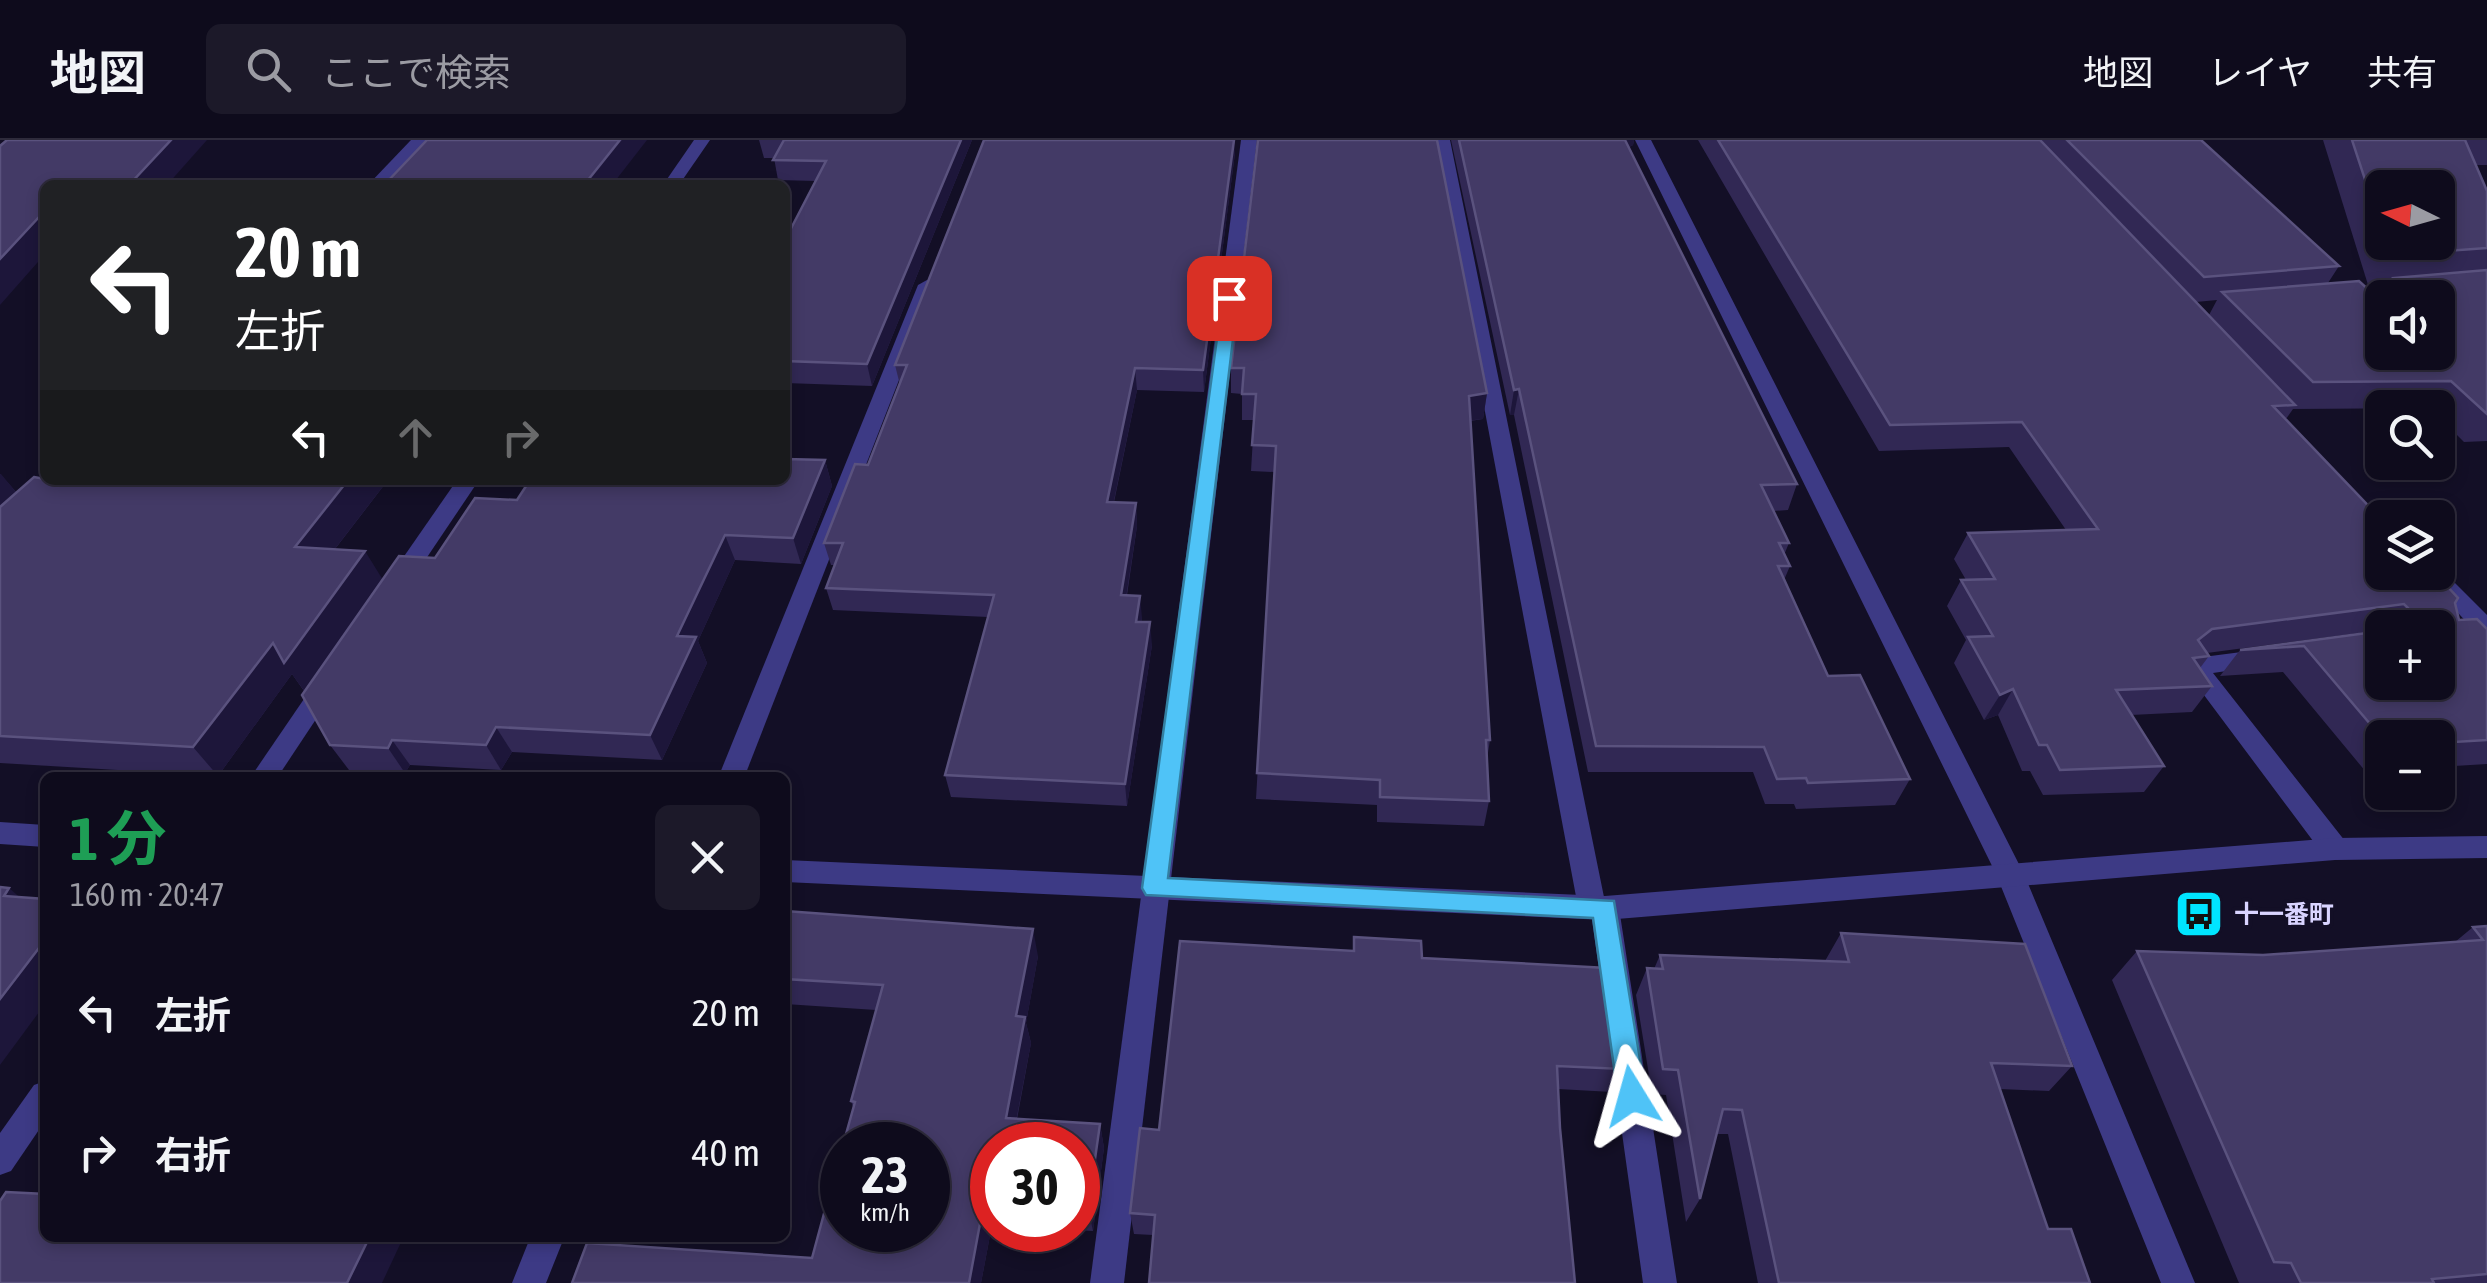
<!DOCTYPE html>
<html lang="ja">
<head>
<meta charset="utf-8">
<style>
	:root { --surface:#0e0b1c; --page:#1c1929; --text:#f1f3f6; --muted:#9b9ba3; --line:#2e2b3b }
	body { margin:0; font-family:"Asap Condensed","Noto Sans JP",sans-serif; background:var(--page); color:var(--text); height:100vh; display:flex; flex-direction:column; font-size:38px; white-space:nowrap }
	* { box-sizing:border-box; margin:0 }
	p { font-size:32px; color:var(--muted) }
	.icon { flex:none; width:55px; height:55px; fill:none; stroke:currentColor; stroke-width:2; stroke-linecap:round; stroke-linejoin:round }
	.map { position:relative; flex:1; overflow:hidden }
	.sheet { position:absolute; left:40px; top:632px; width:750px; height:470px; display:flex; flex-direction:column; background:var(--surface); border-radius:15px; box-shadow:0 5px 15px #0003,0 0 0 2px var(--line) }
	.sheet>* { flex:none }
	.banner { position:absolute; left:40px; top:40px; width:750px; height:305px; border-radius:15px; box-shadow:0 5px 15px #0003,0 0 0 2px var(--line); background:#202124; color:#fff; overflow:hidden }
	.needle { width:65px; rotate:275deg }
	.buttons { position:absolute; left:2365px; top:30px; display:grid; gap:20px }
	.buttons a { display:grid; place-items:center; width:90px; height:90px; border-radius:15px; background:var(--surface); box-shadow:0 5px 15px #0003,0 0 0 2px var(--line); font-size:50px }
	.speed { position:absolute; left:820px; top:982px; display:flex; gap:20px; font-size:50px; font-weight:700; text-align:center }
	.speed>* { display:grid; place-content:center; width:130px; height:130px; border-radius:50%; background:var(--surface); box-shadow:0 5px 15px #0003,0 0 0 2px var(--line); line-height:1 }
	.speed small { font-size:25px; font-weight:400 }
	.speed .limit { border:15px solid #d22; background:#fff; color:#111 }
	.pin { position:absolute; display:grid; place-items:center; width:85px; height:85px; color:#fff; margin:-42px; border-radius:20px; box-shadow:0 5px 15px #0006 }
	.me { position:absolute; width:110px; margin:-55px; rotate:352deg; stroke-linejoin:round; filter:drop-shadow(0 0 8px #0008) }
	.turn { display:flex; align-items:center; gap:35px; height:210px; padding:0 30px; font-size:45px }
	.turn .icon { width:130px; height:130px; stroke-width:2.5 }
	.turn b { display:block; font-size:70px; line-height:85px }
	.lanes { display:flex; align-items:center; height:95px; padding:0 30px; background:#0003; justify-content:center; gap:50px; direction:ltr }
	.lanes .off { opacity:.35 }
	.round { display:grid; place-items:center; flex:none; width:105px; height:105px; border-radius:15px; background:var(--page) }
	.overview { display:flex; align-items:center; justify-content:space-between; height:170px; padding:0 30px }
	h1 { font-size:60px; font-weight:700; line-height:75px; color:#1e9e55 }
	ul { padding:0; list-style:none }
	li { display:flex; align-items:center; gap:30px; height:140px; padding:0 30px }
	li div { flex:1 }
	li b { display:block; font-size:38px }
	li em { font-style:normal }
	header { display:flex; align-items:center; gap:60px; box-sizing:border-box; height:140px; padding:0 50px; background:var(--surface); border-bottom:2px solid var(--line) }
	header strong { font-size:48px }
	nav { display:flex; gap:55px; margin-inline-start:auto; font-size:35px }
	.search { width:700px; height:90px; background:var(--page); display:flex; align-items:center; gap:25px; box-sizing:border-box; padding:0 35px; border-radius:15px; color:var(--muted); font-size:38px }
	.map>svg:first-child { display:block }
</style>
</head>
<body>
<header>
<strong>地図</strong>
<div class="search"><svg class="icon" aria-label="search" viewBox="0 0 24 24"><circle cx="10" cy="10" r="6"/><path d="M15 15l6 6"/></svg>ここで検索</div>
<nav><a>地図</a><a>レイヤ</a><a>共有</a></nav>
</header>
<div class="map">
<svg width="2487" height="1143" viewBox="0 0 2487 1143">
	<rect width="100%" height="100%" fill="#130f26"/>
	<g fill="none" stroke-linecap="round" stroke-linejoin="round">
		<path fill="#3d3a85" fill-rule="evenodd" d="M2265,509L2277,518L2274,524L2213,533L2345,701L2349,709L2345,717L2335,720L2325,717L2183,527L2195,518Z"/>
		<g fill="#3d3a85" fill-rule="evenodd">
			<path d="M411,0H428L385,45H368Z"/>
			<path d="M694,0H710L679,45H663Z"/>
			<path d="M1241,0H1257L1124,1143H1090Z"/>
			<path d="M1434,0H1450L1604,757L1615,760L1619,768L1677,1143H1643L1592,779L1582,775L1578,767Z"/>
			<path d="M1635,0H1651L2024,734L2195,1143H2161L1996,734Z"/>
			<path d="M927,140L936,145L744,638H718L918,145Z"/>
			<path d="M457,340H479L405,450H389L386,444L389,438Z"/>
			<path d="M2438,426L2487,475V498L2479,496L2421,432H2438Z"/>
			<path d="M328,534L340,543L277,638H250L319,537Z"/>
			<path d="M45,941V981L11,1031L0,1035V993L34,945Z"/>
			<path d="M530,1098H564L546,1143H512Z"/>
		</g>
		<g fill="#3d3a85" fill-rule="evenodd">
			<path d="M0,682L45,685V707L0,704Z"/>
			<path d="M2487,696V718L2335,720L1605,780L785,742V720L1605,756L2335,698Z"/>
		</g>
	</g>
	<g fill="#312854" fill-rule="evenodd">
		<path d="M759,0H972L872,246L785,243V100L816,41L778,40L774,18H764Z"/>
		<path d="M1451,0H1634L1633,5L1629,7L1797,344L1788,370L1773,371L1789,403L1784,415L1790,426L1784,440L1828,536L1910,639L1895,665L1796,669L1794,664H1765L1753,632H1588L1514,275H1510Z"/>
		<path d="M1698,0H2201L2339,126L2328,143L2379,159L2388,146L2369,148L2323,0H2487V25H2476L2487,51V301L2464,302L2438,276V268L2293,269L2286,279L2455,463L2459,480L2487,489V624L2438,627V598H2382V631L2366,632L2283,532L2220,536L2240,510L2382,490L2207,513L2209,516L2200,528L2212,546L2192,572L2131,575L2164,626L2144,652L2043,655L2030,631H2022L1998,575L1984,580L1954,523L1966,500L1947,466L1961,440H1966L1954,419L1968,393L2066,390L2009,307L1879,311ZM2382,48L2438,102H2382ZM2382,158H2438L2382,212ZM2217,160L2209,175L2196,162ZM2382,488H2438L2382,542Z"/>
		<path d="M1235,13L1204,252L1137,250L1114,362L1136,363L1137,386L1127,455L1142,478L1141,482L1152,505L1127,666L951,657L945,635L988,477L833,470L826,448L835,425H831L824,403L868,325L900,245L895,225Z"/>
		<path d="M1231,228L1487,253L1483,279L1470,281L1490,600L1487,619L1489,661L1484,686L1377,682V665L1256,659L1275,332L1251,331L1254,280H1242V254L1231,253Z"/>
		<path d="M825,320L832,346L801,424L735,420L698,501L707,523L662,620L512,612L501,630L410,625L405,633L349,630L330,605L304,551L292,534L218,636L0,623V334L17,353L73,340H388L335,409L383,440L435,418L517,360Z"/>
		<path d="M785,771L1038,816L1026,883L1031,903L1017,979L1100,984L1104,1008L1093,1091L1076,1090L1078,1005H992V1085L981,1143L812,1118L853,967L851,961L876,870L785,864Z"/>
		<path d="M2487,786V1143H2239L2112,840L2137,811L2263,815L2455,802L2473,787Z"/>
		<path d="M1841,793L2072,926L2049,951L2000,949L2048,1089L2090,1143H1758L1728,994H1717L1700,1059L1686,1082L1666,955L1652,954L1636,855L1647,828L1654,829L1660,815L1825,821Z"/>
		<path d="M1354,797L1422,818L1622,929L1612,952L1558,949L1153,1095L1134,1094L1130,1073L1159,990L1353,811Z"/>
	</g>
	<g fill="#1d163a">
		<path d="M171,0H207L167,45H129Z"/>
		<path d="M620,0H647L612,45H584Z"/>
		<path d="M961,0H972L872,246L867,224Z"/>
		<path d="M1234,0L1235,13L1204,252L1203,230Z"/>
		<path d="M1619,0H1634L1633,5L1616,15Z"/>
		<path d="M40,76L45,83V114L0,165V119Z"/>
		<path d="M1135,228L1137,250L1109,384L1107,362Z"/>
		<path d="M1519,249L1514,275H1510L1514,250Z"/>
		<path d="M1487,253L1483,279L1465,281L1469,256Z"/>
		<path d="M825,320L832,346L801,424L793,398Z"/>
		<path d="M1,334L25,363L0,385V335Z"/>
		<path d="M348,340H388L314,436L295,407Z"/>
		<path d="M1136,363L1137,386L1123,477L1121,455Z"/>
		<path d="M725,395L735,420L698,501L707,523L662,620L650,595L677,496Z"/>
		<path d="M365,411L383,440L305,552L292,534L218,636L193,607L273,503Z"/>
		<path d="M1140,456L1142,478L1138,504L1136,482Z"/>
		<path d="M1150,482L1152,505L1127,666L1125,644Z"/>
		<path d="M2013,549L1998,575L1984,580L2000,555Z"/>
		<path d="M496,587L512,612L501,630L486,605Z"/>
		<path d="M392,600L410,625L405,633L388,608Z"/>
		<path d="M9,748L38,773L4,756Z"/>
		<path d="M1033,789L1038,816L1026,883L1031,903L1012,1002L1006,978L1016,876Z"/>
		<path d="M45,800V864L0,925V859Z"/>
		<path d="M1100,984L1104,1008L1093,1091L1088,1068Z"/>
		<path d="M984,1062L992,1085L981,1143H969Z"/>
		<path d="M369,1098H403L382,1143H347Z"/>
	</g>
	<g fill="#433a66" stroke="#5a527e" stroke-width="2.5">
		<path d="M7,0H171L129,45H45V76H40L0,119V6Z"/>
		<path d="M427,0H620L584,45H435L386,43Z"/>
		<path d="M784,0H961L867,224L785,221V100L826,21L773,20Z"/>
		<path d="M984,0H1234L1203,230L1135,228L1107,362L1136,363L1121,455L1140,456L1136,482H1150L1125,644L945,635L994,455L826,448L843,403H824L855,324L868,325L907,225H895Z"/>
		<path d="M1258,0H1437L1487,253L1469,256L1490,600H1486L1489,661L1380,657V640L1257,633L1276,306L1252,305L1256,254H1242L1244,228H1231Z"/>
		<path d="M1459,0H1625L1797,344L1761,345L1789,403H1779L1790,426H1778L1828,536L1860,535L1910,639L1808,643L1806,638L1777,639L1764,607L1596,606L1519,249L1514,250Z"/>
		<path d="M1718,0H2040L2295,265L2273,266L2382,380V432H2434L2458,458L2455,463L2459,480L2477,479L2487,489V600L2438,603V598H2382L2304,506L2240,510L2382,491V542H2438V488H2405L2408,468L2404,464L2212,489L2198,500L2209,516L2193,518L2212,546L2116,550L2164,626L2060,630L2047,605H2039L2013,549L2000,555L1968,497L1993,496L1961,440L1995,439L1968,393L2098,389L2022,282L1890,285Z"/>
		<path d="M2067,0H2201L2339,126L2204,137Z"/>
		<path d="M2352,0H2465L2487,51V108L2391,115L2386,102H2438V48H2382V91Z"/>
		<path d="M2487,130V274L2451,241L2313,242L2222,152L2359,141L2382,162V212H2438V158H2399L2393,138Z"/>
		<path d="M785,319L825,320L793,398L725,395L677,496L696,497L650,595L496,587L486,605L392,600L388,608L330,605L302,555L399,416L435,418L475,358L517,360L530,340H785Z"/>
		<path d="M34,337L45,339V340L71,341L73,340H348L295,407L365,411L284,523L273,503L193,607L0,596V367Z"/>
		<path d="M0,747L9,748L4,756L45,759V800L0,859Z"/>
		<path d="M785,771L1033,789L1016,876L1025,877L1006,978L1100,984L1088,1068H1078V1005H992V1062H984L969,1143H572L587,1103L812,1118L842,1007V1090H928V1005H843L855,962L851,961L883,845L785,839Z"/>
		<path d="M2487,786V1134L2432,1139L2434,1143H2301L2291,1123L2274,1122L2137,811L2263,815L2483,800L2473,787Z"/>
		<path d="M1841,793L2025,804L2072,926L1991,923L2048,1089H2071L2090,1143H1779L1742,970L1723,969L1700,1059L1678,930L1663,929L1647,828L1663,829L1660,815L1849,822Z"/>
		<path d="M1354,797L1421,801L1422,818L1607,828L1622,929L1557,926L1560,988L1575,1143H1149L1155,1075L1130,1073L1140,988L1159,990L1180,801L1354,811Z"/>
		<path d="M6,1052L45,1054V1098H369L347,1143H0V1061Z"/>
	</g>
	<path fill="#4fc3f7" stroke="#337fa1" stroke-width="2.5" d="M1223,154L1238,158L1168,738L1614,761L1646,956L1642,965L1632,969L1622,965L1618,956L1593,778L1146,755L1142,748Z"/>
	<defs>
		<g id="bus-square" transform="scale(2.5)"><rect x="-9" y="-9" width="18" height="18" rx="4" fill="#00e5ff" stroke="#130f26"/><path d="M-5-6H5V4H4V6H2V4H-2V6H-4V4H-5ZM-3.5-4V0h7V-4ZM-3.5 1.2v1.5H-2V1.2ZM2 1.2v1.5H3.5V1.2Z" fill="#111"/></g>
	</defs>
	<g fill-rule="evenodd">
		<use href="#bus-square" x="2199" y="774"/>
	</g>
	<g text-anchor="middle" stroke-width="8" stroke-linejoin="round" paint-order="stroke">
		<g font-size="25" font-weight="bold" fill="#d9d4ff" stroke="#130f26" text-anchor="start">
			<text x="2234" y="783">十一番町</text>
		</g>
	</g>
</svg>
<div class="buttons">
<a><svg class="needle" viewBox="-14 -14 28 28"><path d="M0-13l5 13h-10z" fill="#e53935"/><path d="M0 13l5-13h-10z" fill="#9b9ba3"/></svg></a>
<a><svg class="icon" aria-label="sound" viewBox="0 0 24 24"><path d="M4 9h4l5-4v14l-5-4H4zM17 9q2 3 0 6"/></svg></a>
<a><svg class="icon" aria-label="search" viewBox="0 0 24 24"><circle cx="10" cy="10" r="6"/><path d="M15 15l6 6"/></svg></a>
<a><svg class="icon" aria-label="layers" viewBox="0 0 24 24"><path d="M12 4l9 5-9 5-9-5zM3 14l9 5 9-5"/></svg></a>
<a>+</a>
<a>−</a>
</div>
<div class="speed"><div>23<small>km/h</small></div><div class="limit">30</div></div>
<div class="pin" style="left:1229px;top:158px;background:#d93025"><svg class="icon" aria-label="arrive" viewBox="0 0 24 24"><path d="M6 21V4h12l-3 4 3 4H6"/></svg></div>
<svg class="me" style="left:1632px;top:956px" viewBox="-20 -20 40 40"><path d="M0-17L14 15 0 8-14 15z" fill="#4fc3f7" stroke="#fff" stroke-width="4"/></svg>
<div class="banner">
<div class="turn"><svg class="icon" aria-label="left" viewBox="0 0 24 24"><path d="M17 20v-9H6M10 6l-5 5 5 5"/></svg><div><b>20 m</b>左折</div></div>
<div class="lanes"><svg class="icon" aria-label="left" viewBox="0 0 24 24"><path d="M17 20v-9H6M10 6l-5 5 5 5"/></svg><svg class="icon off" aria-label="ahead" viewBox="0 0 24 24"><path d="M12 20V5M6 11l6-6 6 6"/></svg><svg class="icon off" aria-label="right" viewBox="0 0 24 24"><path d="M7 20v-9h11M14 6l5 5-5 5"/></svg></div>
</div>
<section class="sheet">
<div class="overview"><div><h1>1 分</h1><p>160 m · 20:47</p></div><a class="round"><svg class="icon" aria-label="close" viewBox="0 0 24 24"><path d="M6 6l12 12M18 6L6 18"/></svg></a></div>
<ul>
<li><svg class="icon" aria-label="left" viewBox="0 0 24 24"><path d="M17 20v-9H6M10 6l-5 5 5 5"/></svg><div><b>左折</b></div><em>20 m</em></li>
<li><svg class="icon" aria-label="right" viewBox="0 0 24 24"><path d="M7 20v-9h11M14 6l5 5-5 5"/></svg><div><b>右折</b></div><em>40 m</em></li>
</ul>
</section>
</div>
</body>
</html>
